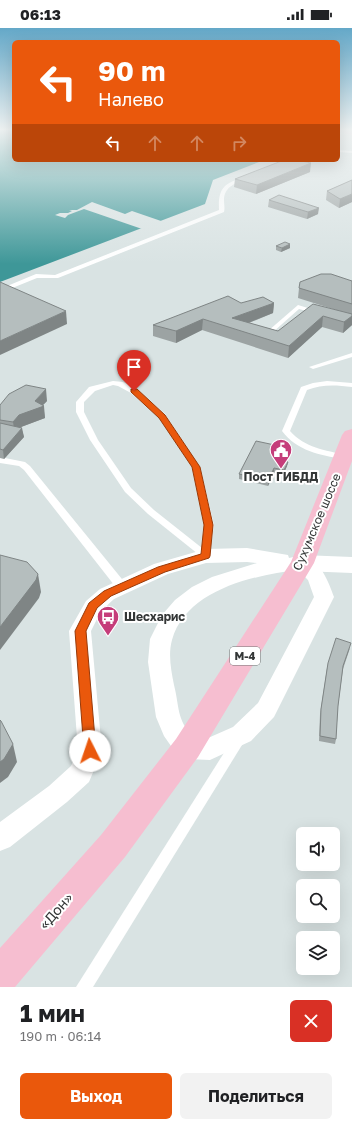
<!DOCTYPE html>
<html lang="ru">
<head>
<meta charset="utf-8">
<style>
	:root { --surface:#fff; --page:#f2f2f2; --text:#202124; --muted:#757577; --accent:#ea580c }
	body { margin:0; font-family:"Golos Text",sans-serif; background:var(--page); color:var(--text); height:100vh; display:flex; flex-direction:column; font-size:15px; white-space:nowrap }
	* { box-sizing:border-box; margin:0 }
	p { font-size:13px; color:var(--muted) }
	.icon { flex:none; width:22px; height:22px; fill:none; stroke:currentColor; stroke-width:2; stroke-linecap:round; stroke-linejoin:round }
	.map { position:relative; height:959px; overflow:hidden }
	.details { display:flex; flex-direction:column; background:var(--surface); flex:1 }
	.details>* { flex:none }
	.hud { position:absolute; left:12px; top:12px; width:328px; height:122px; border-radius:6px; box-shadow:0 4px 16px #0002; background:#ea580c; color:#fff; overflow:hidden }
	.fabs { position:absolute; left:296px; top:799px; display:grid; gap:8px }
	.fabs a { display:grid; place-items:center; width:44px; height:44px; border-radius:6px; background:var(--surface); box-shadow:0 4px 16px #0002; font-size:20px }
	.pin { position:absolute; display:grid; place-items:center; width:34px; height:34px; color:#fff; margin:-41px -17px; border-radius:50% 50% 50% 0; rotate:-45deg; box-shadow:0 0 4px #0007 }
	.pin .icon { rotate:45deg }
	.me { position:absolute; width:44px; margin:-22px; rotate:356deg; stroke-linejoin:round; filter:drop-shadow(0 0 3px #0008) }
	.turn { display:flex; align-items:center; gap:14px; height:84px; padding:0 20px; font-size:18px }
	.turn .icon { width:52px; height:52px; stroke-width:2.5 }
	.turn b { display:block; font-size:28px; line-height:34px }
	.lanes { display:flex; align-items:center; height:38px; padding:0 20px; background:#0003; justify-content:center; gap:20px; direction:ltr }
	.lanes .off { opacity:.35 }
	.round { display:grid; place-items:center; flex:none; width:42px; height:42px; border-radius:6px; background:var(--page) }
	.headline { display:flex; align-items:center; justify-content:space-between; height:68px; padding:0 20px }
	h1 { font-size:24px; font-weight:700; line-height:30px }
	.action { display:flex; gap:8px; margin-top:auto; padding:8px 20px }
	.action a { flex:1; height:46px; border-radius:6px; background:var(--accent); color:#fff; font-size:16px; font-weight:700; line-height:46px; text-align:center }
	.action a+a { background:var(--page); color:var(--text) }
	.status { display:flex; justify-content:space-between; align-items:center; height:28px; padding:0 20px; background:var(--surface); direction:ltr }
	.status svg { height:11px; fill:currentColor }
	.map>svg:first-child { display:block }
</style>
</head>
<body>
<div class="status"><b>06:13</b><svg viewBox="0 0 49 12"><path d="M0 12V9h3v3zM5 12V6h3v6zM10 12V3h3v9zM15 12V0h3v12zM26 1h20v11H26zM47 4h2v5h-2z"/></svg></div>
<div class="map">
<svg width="352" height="959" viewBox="0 0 352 959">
	<rect width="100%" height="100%" fill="#d9e3e3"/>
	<path fill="#3e9798" d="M0,102H14V132H264L213,152L205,176L0,254Z"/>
	<path fill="#d9e3e3" d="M92,174L125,186L132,183L164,194L145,202L84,181L68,187L65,190L55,187L60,185H68L72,183L69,182H77Z"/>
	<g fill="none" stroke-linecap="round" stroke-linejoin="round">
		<g fill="#fff" fill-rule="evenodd">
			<path d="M338,122L352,123V125L338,124Z"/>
			<path d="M245,149L247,151C236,155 225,158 224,171C224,176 225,180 224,184L58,250H37L0,265V261L36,246L55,247L219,182C218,160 224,155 245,149Z"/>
			<path d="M298,277L321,284L318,286L299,281L272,305H268V303Z"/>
			<path d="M352,325V329L313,341L309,339Z"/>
			<path d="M113,353L123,354L137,361L165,386L200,439L214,497L209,530H203L148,486L125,464L90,412L76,384V374L89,359ZM113,357L118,358L131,365L159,390L192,439L204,497L202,520L154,482L131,460L98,412L84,384V374L95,363Z"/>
			<path d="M327,353L352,355V359C336,357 322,356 307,362L290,403C305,420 325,422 346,427L347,429L343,431C320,427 297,423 282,403L301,359L313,355Z"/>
			<path d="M0,429L25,434L30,438L126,556L127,559L126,562H118L24,442L19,438L0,435Z"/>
			<path d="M238,708L242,709L244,713L242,717L93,959H76L234,709Z"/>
		</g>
		<path fill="#fff" fill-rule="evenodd" d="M247,520L288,527L289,530C293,529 298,528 302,528C320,530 329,555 334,569L274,689L251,713L210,732L187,731L178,728L164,708L156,689L148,634L150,611L162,587L175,572L192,559L212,549L257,535L247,534L206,535L168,546L114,571L101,583L91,603L102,723L89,754L67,774L10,819L0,823V794L49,758L71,738L78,723L69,603L86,573L100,561L154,536L206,521ZM298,542L308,552L314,569L258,675L233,699L208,710H193C176,689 180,681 174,657C171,642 168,626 172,612C186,562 254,547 298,542Z"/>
		<path fill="#fff" fill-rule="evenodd" d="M302,527L352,529V545L302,543L294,541L290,535L294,529Z"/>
		<g fill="#f6bed0" fill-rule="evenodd">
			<path d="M339,102H352V107L341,104Z"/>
			<path d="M352,401V433L314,535L198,729L125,829L15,959H0V920L101,807L176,711L291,534L342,407L345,403Z"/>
		</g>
	</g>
	<g fill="#9ca3a3">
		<path d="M310,144L256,166L234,159L235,151Z"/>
		<path d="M352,152V174L339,180L326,172L327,163Z"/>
		<path d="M269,172L318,186L307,191L268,179Z"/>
		<path d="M290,216V220L281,224L276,222V218Z"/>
		<path d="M352,253V297L343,305L322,299L288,330L202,302L176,315L153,308V297L241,275H274L273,285L249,295L278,303L336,282L298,270L299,260Z"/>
		<path d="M47,373L43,377L45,390L21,399L24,409L4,431L0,430V377Z"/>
		<path d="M284,419L283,424L280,432L288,434L287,438L283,447L274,445L268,458L239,451V446Z"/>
		<path d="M350,620L343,641L338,678L336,711L335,716L319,713L320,686L327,640Z"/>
	</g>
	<g fill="#7f8585">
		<path d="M311,135L310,144L256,166L257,157Z"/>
		<path d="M352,166V174L339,180L340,171Z"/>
		<path d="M319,180L318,186L307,191L308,184Z"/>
		<path d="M290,216V220L281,224L282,220Z"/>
		<path d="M274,275L273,285L233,301L232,290Z"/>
		<path d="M66,283L67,296L0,327V313Z"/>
		<path d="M323,288L322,299L288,330L289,318Z"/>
		<path d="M352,288V297L343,305L344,294Z"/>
		<path d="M203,291L202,302L176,315V303Z"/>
		<path d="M46,361L47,373L42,378H44L45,390L21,399L15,407L13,394L19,387L35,373Z"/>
		<path d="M22,400L24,409L4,431L3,422Z"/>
		<path d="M284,419L283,424L278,436V431Z"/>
		<path d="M288,434L287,438L283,447L284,442Z"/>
		<path d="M274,440V445L268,458V453Z"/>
		<path d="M38,546L41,564L39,570L0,622V599Z"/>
		<path d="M13,716L17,734L8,749L0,755V734Z"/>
	</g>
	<g fill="#b5bebe" stroke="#7f8585">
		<path d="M284,132H297L311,135L257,157L235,151Z"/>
		<path d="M352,152V166L340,171L327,163Z"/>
		<path d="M279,167L319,180L308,184L269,172Z"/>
		<path d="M285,214L290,216L282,220L276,218Z"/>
		<path d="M321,246H331L352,253V276L299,260L300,254Z"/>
		<path d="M0,254L66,283L0,313Z"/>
		<path d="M228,268L241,275L263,269L274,275L232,290L278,303L313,276L352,286V288L344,294L323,288L289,318L203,291L176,303L153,297Z"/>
		<path d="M26,357L46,361L35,373L44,378L19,387L13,394L0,392V377L9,366Z"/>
		<path d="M0,395L22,400L3,422L0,421Z"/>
		<path d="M256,413L284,419L278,431L288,434L284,442L274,440L268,453L239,446Z"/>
		<path d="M0,527L27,534L38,546L36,552L0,599Z"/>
		<path d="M336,610L351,615L343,638L338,678L336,711L320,708L321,681L328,635Z"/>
		<path d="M0,692L1,693L13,716L4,731L0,734Z"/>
	</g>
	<linearGradient id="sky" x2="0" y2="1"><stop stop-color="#64a8c8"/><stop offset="0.43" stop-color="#eef2f2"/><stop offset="1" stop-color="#eef2f2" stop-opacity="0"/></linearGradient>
	<rect width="352" height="236" fill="url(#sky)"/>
	<path fill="#ea580c" stroke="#983908" d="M131,361H137L165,387L200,439L213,497L210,528L209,530L165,544L111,568L97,580L86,603L96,723L95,727L90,729L86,727L84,723L75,603L89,575L104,563L158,539L201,526L204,497L192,439L159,390L131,364Z"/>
	<defs>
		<g id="civic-pin" transform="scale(1.15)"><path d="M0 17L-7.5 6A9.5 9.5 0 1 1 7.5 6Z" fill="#c53d7a" stroke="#fff"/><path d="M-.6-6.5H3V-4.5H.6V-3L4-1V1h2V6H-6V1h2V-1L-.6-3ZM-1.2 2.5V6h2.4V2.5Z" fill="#fff"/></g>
		<g id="bus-pin" transform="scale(1.15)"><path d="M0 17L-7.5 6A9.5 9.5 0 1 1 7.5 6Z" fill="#c53d7a" stroke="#fff"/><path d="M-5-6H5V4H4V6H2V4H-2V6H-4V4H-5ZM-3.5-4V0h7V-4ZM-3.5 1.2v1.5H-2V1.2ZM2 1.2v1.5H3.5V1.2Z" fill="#fff"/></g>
	</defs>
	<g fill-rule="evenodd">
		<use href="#civic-pin" x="281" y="422"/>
		<use href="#bus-pin" x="108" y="589"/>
	</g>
	<g text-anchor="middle" stroke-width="4" stroke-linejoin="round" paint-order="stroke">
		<rect fill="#fff" stroke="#707272" stroke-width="1" x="230" y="619" width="30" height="18" rx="3"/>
		<g font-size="11" font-weight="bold" fill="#333636">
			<text x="245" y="632">М-4</text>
		</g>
		<g font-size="12" font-weight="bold" fill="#333636" stroke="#fff">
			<text x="281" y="453">Пост ГИБДД</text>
			<text x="124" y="593" text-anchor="start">Шесхарис</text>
		</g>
		<g font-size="12" fill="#333636" stroke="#fff">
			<text transform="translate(317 494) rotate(-67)" y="4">Сухумское шоссе</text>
		</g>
		<g font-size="14" fill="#333636" stroke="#fff">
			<text transform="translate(56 883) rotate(-49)" y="5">«Дон»</text>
		</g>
	</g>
</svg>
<div class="fabs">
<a><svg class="icon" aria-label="sound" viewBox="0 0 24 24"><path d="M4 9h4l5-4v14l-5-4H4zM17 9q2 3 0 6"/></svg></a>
<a><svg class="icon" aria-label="search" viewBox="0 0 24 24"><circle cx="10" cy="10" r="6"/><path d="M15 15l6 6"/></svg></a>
<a><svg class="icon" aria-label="layers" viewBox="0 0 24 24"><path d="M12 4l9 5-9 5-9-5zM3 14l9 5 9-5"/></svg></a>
</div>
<div class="pin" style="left:134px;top:363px;background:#d93025"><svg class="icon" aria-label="arrive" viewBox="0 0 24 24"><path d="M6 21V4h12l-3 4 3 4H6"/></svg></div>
<svg class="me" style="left:90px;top:723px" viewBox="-20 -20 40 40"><circle r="19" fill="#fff"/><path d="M0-13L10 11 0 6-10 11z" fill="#ea580c"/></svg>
<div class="hud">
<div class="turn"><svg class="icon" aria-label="left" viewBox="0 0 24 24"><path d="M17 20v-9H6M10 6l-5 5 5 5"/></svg><div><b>90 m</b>Налево</div></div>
<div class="lanes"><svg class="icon" aria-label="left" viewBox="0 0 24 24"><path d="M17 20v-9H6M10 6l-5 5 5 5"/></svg><svg class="icon off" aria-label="ahead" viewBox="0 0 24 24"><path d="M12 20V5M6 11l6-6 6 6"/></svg><svg class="icon off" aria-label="ahead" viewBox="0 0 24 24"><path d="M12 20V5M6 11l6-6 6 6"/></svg><svg class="icon off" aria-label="right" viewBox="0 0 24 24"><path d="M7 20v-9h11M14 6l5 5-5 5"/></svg></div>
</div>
</div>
<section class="details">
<div class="headline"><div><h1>1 мин</h1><p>190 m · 06:14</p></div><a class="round" style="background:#d93025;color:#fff"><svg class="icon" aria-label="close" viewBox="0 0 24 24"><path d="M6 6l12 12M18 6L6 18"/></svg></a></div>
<div class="action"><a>Выход</a><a>Поделиться</a></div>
</section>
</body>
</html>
